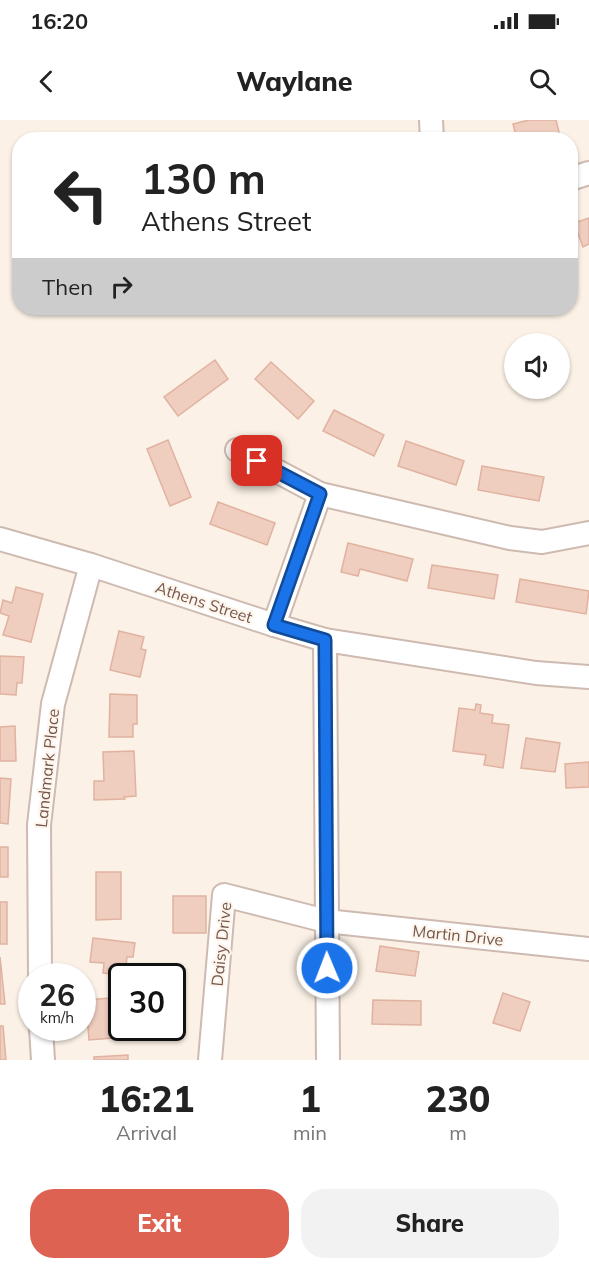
<!DOCTYPE html>
<html lang="en">
<head>
<meta charset="utf-8">
<style>
	:root { --surface:#fff; --page:#f2f2f2; --text:#222; --muted:#767676; --accent:#de6252 }
	body { margin:0; font-family:Mulish,sans-serif; background:var(--page); color:var(--text); height:100vh; display:flex; flex-direction:column; font-size:22px; white-space:nowrap }
	* { box-sizing:border-box; margin:0 }
	p { font-size:20px; color:var(--muted) }
	.icon { flex:none; width:33px; height:33px; fill:none; stroke:currentColor; stroke-width:2; stroke-linecap:round; stroke-linejoin:round }
	.map { position:relative; height:940px; overflow:hidden }
	.drawer { display:flex; flex-direction:column; background:var(--surface); flex:1 }
	.drawer>* { flex:none }
	.guide { position:absolute; left:12px; top:12px; width:566px; height:183px; border-radius:24px; box-shadow:0 2px 4px #0004; background:#fff; color:var(--text); overflow:hidden }
	.tools { position:absolute; left:504px; top:213px; display:grid; gap:12px }
	.tools a { display:grid; place-items:center; width:66px; height:66px; border-radius:50%; background:var(--surface); box-shadow:0 2px 4px #0004; font-size:30px }
	.speed { position:absolute; left:18px; top:843px; display:flex; gap:12px; font-size:30px; font-weight:700; text-align:center }
	.speed>* { display:grid; place-content:center; width:78px; height:78px; border-radius:50%; background:var(--surface); box-shadow:0 2px 4px #0004; line-height:1 }
	.speed small { font-size:15px; font-weight:400 }
	.speed .limit { border:3px solid #111; border-radius:9px; background:#fff; color:#111 }
	.pin { position:absolute; display:grid; place-items:center; width:51px; height:51px; color:#fff; margin:-26px; border-radius:12px; box-shadow:0 3px 9px #0006 }
	.me { position:absolute; width:66px; margin:-33px; rotate:359deg; stroke-linejoin:round; filter:drop-shadow(0 0 4px #0008) }
	.turn { display:flex; align-items:center; gap:21px; height:126px; padding:0 30px; font-size:27px }
	.turn .icon { width:78px; height:78px; stroke-width:2.5 }
	.turn b { display:block; font-size:42px; line-height:51px }
	.then { display:flex; align-items:center; height:57px; padding:0 30px; background:#0003; gap:12px; font-size:22px }
	.eta { display:flex; justify-content:space-evenly; align-items:center; height:102px; text-align:center }
	.eta b { font-size:36px; font-weight:800; line-height:42px }
	.button { display:flex; gap:12px; margin-top:auto; padding:12px 30px }
	.button a { flex:1; height:69px; border-radius:24px; background:var(--accent); color:#fff; font-size:24px; font-weight:800; line-height:69px; text-align:center }
	.button a+a { background:var(--page); color:var(--text) }
	.status { display:flex; justify-content:space-between; align-items:center; height:42px; padding:0 30px; background:var(--surface); direction:ltr }
	.status svg { height:16px; fill:currentColor }
	header { display:flex; justify-content:space-between; align-items:center; height:78px; padding:0 30px; background:var(--surface); font-size:27px; font-weight:800 }
	.map>svg:first-child { display:block }
</style>
</head>
<body>
<div class="status"><b>16:20</b><svg viewBox="0 0 49 12"><path d="M0 12V9h3v3zM5 12V6h3v6zM10 12V3h3v9zM15 12V0h3v12zM26 1h20v11H26zM47 4h2v5h-2z"/></svg></div>
<header><svg class="icon" aria-label="back" viewBox="0 0 24 24"><path d="M15 5l-7 7 7 7"/></svg>Waylane<svg class="icon" aria-label="search" viewBox="0 0 24 24"><circle cx="10" cy="10" r="6"/><path d="M15 15l6 6"/></svg></header>
<div class="map">
<svg width="589" height="940" viewBox="0 0 589 940">
	<rect width="100%" height="100%" fill="#fbf1e6"/>
	<g fill="#efcdbf" stroke="#e1b2a0" stroke-width="1.5">
		<path d="M529,0H556L561,20H517L513,4Z"/>
		<path d="M589,98V124L583,127L574,103Z"/>
		<path d="M215,240L228,259L178,296L164,277Z"/>
		<path d="M271,242L314,281L298,299L255,259Z"/>
		<path d="M334,290L384,315L374,336L323,311Z"/>
		<path d="M168,320L191,377L170,386L147,329Z"/>
		<path d="M406,321L464,341L456,365L398,346Z"/>
		<path d="M482,346L544,357L539,381L478,370Z"/>
		<path d="M218,382L275,403L267,425L210,404Z"/>
		<path d="M348,423L413,439L407,461L360,449L358,456L341,452Z"/>
		<path d="M432,445L498,455L494,479L428,468Z"/>
		<path d="M520,459L589,471L586,494L516,482Z"/>
		<path d="M16,467L43,474L31,522L3,515L9,496L0,493L3,480L12,483Z"/>
		<path d="M119,511L144,517L141,529L146,530L140,557L110,550Z"/>
		<path d="M0,536L24,537L22,563H17L16,575L0,574Z"/>
		<path d="M110,574L137,575V604H133V617H109Z"/>
		<path d="M476,584L481,585L480,593L493,595L492,603L509,605L503,648L484,645L486,635L453,631L459,588L475,590Z"/>
		<path d="M15,606L16,641H0V607Z"/>
		<path d="M526,618L560,623L555,652L521,648Z"/>
		<path d="M134,631L136,676L124,677L125,679L94,680V661H104L103,632Z"/>
		<path d="M589,642V667L566,668L565,644Z"/>
		<path d="M0,658L11,659L8,704L0,703Z"/>
		<rect x="0" y="727" width="8" height="30"/>
		<path d="M96,752H121V799L96,800Z"/>
		<rect x="173" y="776" width="33" height="37"/>
		<rect x="0" y="782" width="7" height="42"/>
		<path d="M93,818L135,823L133,837H127L125,855L103,853L104,843L90,842Z"/>
		<path d="M380,826L419,832L415,856L376,851Z"/>
		<path d="M0,837L5,884H0Z"/>
		<path d="M503,873L530,882L520,911L493,903Z"/>
		<path d="M110,878L113,918L89,920L86,880Z"/>
		<path d="M373,880L421,881V905L372,904Z"/>
		<path d="M0,906H3L6,940H0Z"/>
		<path d="M128,935V940H94V937Z"/>
	</g>
	<g fill="none" stroke-linecap="round" stroke-linejoin="round">
		<g stroke="#cebab0" stroke-width="26">
			<g id="minor">
				<path d="M431,0L432,20"/>
				<path d="M570,59L589,53"/>
				<path d="M237,330L320,374L510,418L542,422L589,413"/>
				<path d="M0,419L91,445L274,505L325,520L536,553L589,557"/>
				<path d="M274,505L320,374"/>
				<path d="M325,520L328,940"/>
				<path d="M40,856L39,705L53,584L91,445"/>
				<path d="M41,908L43,940"/>
				<path d="M210,940L224,775L326,801L589,829"/>
			</g>
		</g>
		<use href="#minor" stroke="#fff" stroke-width="22"/>
	</g>
	<g fill="none" stroke-linecap="round" stroke-linejoin="round">
		<g stroke="#114b97" stroke-width="15">
			<path id="route" d="M257,341L320,374L274,505L325,520L327,848"/>
		</g>
		<use href="#route" stroke="#1a73e8" stroke-width="10"/>
	</g>
	<g text-anchor="middle" stroke-width="4.5" stroke-linejoin="round" paint-order="stroke">
		<g font-size="16" fill="#73564c" stroke="#fef5ec">
			<text transform="translate(204 482) rotate(18)" y="6">Athens Street</text>
			<text transform="translate(47 648) rotate(-84)" y="6">Landmark Place</text>
			<text transform="translate(458 815) rotate(6)" y="6">Martin Drive</text>
			<text transform="translate(221 824) rotate(-84)" y="6">Daisy Drive</text>
		</g>
	</g>
</svg>
<div class="tools">
<a><svg class="icon" aria-label="sound" viewBox="0 0 24 24"><path d="M4 9h4l5-4v14l-5-4H4zM17 9q2 3 0 6"/></svg></a>
</div>
<div class="speed"><div>26<small>km/h</small></div><div class="limit">30</div></div>
<div class="pin" style="left:257px;top:341px;background:#d93025"><svg class="icon" aria-label="arrive" viewBox="0 0 24 24"><path d="M6 21V4h12l-3 4 3 4H6"/></svg></div>
<svg class="me" style="left:327px;top:848px" viewBox="-20 -20 40 40"><circle r="17" fill="#1a73e8" stroke="#fff" stroke-width="3"/><path d="M0-11L8 9 0 5-8 9z" fill="#fff"/></svg>
<div class="guide">
<div class="turn"><svg class="icon" aria-label="left" viewBox="0 0 24 24"><path d="M17 20v-9H6M10 6l-5 5 5 5"/></svg><div><b>130 m</b>Athens Street</div></div>
<div class="then">Then<svg class="icon" aria-label="right" viewBox="0 0 24 24"><path d="M7 20v-9h11M14 6l5 5-5 5"/></svg></div>
</div>
</div>
<section class="drawer">
<div class="eta">
<div><b>16:21</b><p>Arrival</p></div>
<div><b>1</b><p>min</p></div>
<div><b>230</b><p>m</p></div>
</div>
<div class="button"><a>Exit</a><a>Share</a></div>
</section>
</body>
</html>
